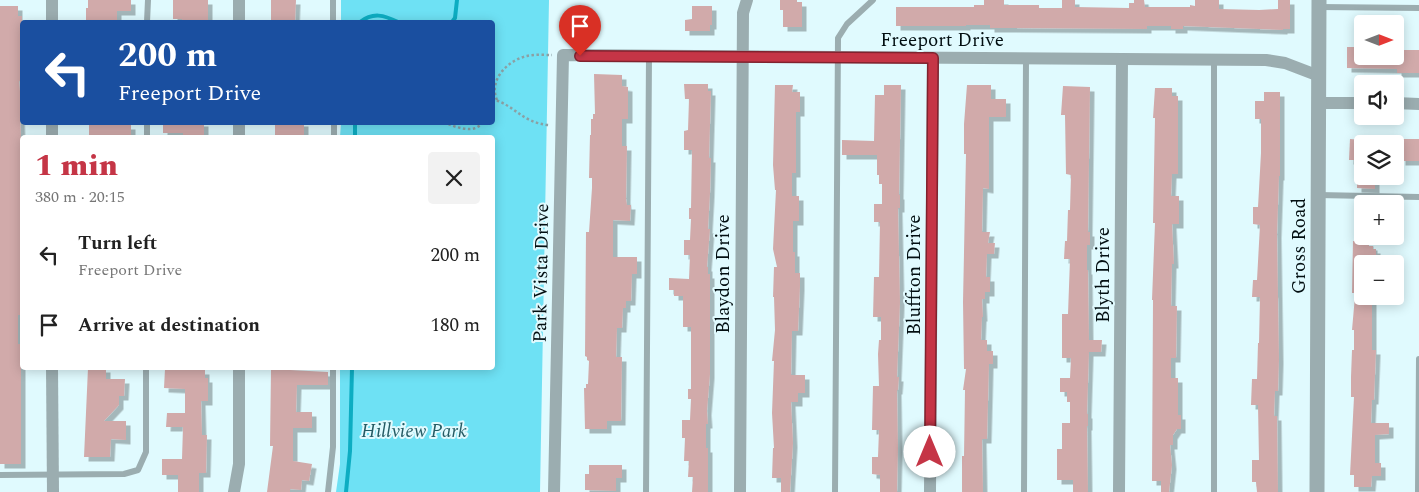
<!DOCTYPE html>
<html lang="en">
<head>
<meta charset="utf-8">
<style>
	:root { --surface:#fff; --page:#f2f2f2; --text:#222; --muted:#767676; --accent:#c53546 }
	body { margin:0; font-family:Spectral,serif; background:var(--page); color:var(--text); height:100vh; display:flex; flex-direction:column; font-size:19px; white-space:nowrap }
	* { box-sizing:border-box; margin:0 }
	p { font-size:16px; color:var(--muted) }
	.icon { flex:none; width:28px; height:28px; fill:none; stroke:currentColor; stroke-width:2; stroke-linecap:round; stroke-linejoin:round }
	.map { position:relative; flex:1; overflow:hidden }
	.panel { position:absolute; left:20px; top:135px; width:475px; height:235px; display:flex; flex-direction:column; background:var(--surface); border-radius:5px; box-shadow:0 2px 12px #0003 }
	.panel>* { flex:none }
	.hud { position:absolute; left:20px; top:20px; width:475px; height:105px; border-radius:5px; box-shadow:0 2px 12px #0003; background:#1a4fa0; color:#fff; overflow:hidden }
	.needle { width:32px; rotate:90deg }
	.tools { position:absolute; left:1354px; top:15px; display:grid; gap:10px }
	.tools a { display:grid; place-items:center; width:50px; height:50px; border-radius:5px; background:var(--surface); box-shadow:0 2px 12px #0003; font-size:25px }
	.pin { position:absolute; display:grid; place-items:center; width:42px; height:42px; color:#fff; margin:-51px -21px; border-radius:50% 50% 50% 0; rotate:-45deg; box-shadow:0 0 5px #0007 }
	.pin .icon { rotate:45deg }
	.me { position:absolute; width:55px; margin:-28px; rotate:0deg; stroke-linejoin:round; filter:drop-shadow(0 0 4px #0008) }
	.turn { display:flex; align-items:center; gap:18px; height:105px; padding:0 15px; font-size:22px }
	.turn .icon { width:65px; height:65px; stroke-width:2.5 }
	.turn b { display:block; font-size:35px; line-height:42px }
	.round { display:grid; place-items:center; flex:none; width:52px; height:52px; border-radius:5px; background:var(--page) }
	.summary { display:flex; align-items:center; justify-content:space-between; height:85px; padding:0 15px }
	h1 { font-size:30px; font-weight:800; line-height:38px; color:var(--accent) }
	ul { padding:0; list-style:none }
	li { display:flex; align-items:center; gap:15px; height:70px; padding:0 15px }
	li div { flex:1 }
	li b { display:block; font-size:19px }
	li em { font-style:normal }
	.map>svg:first-child { display:block }
</style>
</head>
<body>
<div class="map">
<svg width="1419" height="492" viewBox="0 0 1419 492">
	<defs>
		<filter id="shadow"><feDropShadow dx="4.5" dy="4.5" stdDeviation="0" flood-color="#0004"/></filter>
	</defs>
	<rect width="100%" height="100%" fill="#e0fafe"/>
	<path fill="#6ee1f4" d="M341,0H549L540,492H336L340,464V368H492V138L340,137L341,123L492,122V22H341Z"/>
	<g fill="none" stroke-linecap="round" stroke-linejoin="round">
		<g stroke="#0dadc2" stroke-width="4">
			<path d="M360,22C373,12 384,15 398,22"/>
			<path d="M452,22L455,18L457,0"/>
			<path d="M355,138V122"/>
			<path d="M346,492L350,451L352,368"/>
		</g>
	</g>
	<g fill="#d1aaaa" filter="url(#shadow)">
		<path d="M88,0H131V11H117V22H86V8H88Z"/>
		<path d="M173,0H208V22H182V19H173Z"/>
		<path d="M271,0H296L295,22H271Z"/>
		<path d="M780,0H797V2H802V27H783V10H780Z"/>
		<path d="M984,0H1004V5H1039V8H1062V0H1075V7L1129,8V3H1134V0H1144L1145,7H1190V5L1195,6V0H1219V9L1259,10L1278,9V0H1290V29H1283V30L1183,26V29H1171V26H1147V29L1004,28H990V25H966V26H896V7H974V5H984Z"/>
		<path d="M0,6H18V16H22L21,81H19L22,112L20,113L21,139H22L21,209H20L22,315H18V344H21V464H0Z"/>
		<path d="M692,6H712V25H710V31H685V20L692,19Z"/>
		<path d="M1347,47H1362V56H1397V50H1419V73H1397V69L1347,68Z"/>
		<path d="M594,74L622,75V86L628,87V119H622V146H627L626,199L627,205H631L630,221L613,220V257H637V274H632L631,301H626V308H623L622,328H617L616,357H622L621,421H607V429H585L584,388H586V384H588L589,361L587,360V357L585,356L586,232H589L592,188V178H589L590,135H591V119H593V114H595Z"/>
		<path d="M684,84H708V91H711L709,158H711L710,193L708,229H710L707,267H708V274H710V374L707,411L708,424H706V448H708V492H692L693,477H688L689,461H684L685,438H682V420H690L691,399H688V389H691V327H683V296H674V290H669V278L689,279L690,255H684V240H690L691,219H689V208H691L692,150H684V131L688,130L689,99H685Z"/>
		<path d="M775,85H793L792,92H800V112H796V173H792V196H799V221H793V252H795V273H800V286L798,331H792L791,375H805V393H798V402H791L793,443L790,492H781V478H772L773,448H774L772,413L774,361H772L775,330L774,297H773L774,267H777L773,249L776,190H775L773,165Z"/>
		<path d="M884,85H901L899,195H900V208H898L900,302L897,377H899L898,390H897L898,448L897,492H880V475L872,474V457H878L879,430H872L873,386H879L878,354L879,340H881V317H873L874,277H879L880,222H874V204H882V184H879V175H877V155H842V140L874,141L875,95H884Z"/>
		<path d="M967,85H991V99H1006V117H989V189L983,188L982,232H990L988,243H995L994,254H987L986,277H990V292H985V299H982L983,317H982L981,340H987V351H993V364H989L987,439H982L983,492H962V456H964L965,390H963L966,369H964L963,302L966,154H964V124Z"/>
		<path d="M1063,86L1090,87L1088,232H1090V245H1087V270H1088L1089,340H1102L1101,352H1089L1087,414H1088V426H1087L1088,492H1073V480H1057V449H1062V423H1070V402H1067V392H1060V378H1070L1071,358H1062V314H1068L1070,259H1064L1065,241H1067L1068,210H1070L1071,175L1066,174L1065,115H1061Z"/>
		<path d="M1155,88H1172V96H1178V174H1172L1171,196H1179V224H1172L1174,264H1172L1171,306H1177L1176,358H1171V378H1178V415H1181V429H1177L1173,435V445H1170L1172,465L1169,492H1161V481H1152L1153,300H1152L1155,223H1153L1155,118H1153Z"/>
		<path d="M1264,92H1280V176H1279L1277,234L1279,359L1278,391H1275L1274,416H1277L1278,492H1257L1256,482H1252V460H1259L1258,405H1251L1252,379H1257L1258,343H1259L1260,297H1252L1253,280H1257L1260,225L1253,224V207H1258L1261,153V119H1255V101H1264Z"/>
		<path d="M163,122H204V138H183V133H163Z"/>
		<path d="M278,122H304V138H275V124H278Z"/>
		<rect x="89" y="125" width="42" height="13"/>
		<path d="M1350,139L1362,140V160H1349Z"/>
		<rect x="1401" y="139" width="18" height="22"/>
		<path d="M1357,176H1375V189L1357,188Z"/>
		<path d="M1353,241L1369,242V246H1373V249H1376V264H1362V293H1352Z"/>
		<path d="M1355,296H1372V350H1376L1374,400H1372L1371,423H1389V434L1375,435V463H1381V476H1372L1371,487H1354V475H1350L1354,397H1351V377L1352,350H1354V330H1352Z"/>
		<path d="M88,368H106V379H125L124,396H119V405L104,421H126V440L111,439L110,457H84Z"/>
		<path d="M165,369L205,370V378H208V401H201L202,435H207L206,473H199V492H178V475H162V459H182L183,427H166L167,413H185V389L164,388Z"/>
		<path d="M271,369L328,372V385H297L296,412H312V428H293V461L312,464L309,481L302,480L301,490L290,489V492H267L273,446H270Z"/>
		<path d="M589,465H622V478H616V491L585,490V474H589Z"/>
	</g>
	<g fill="none" stroke-linecap="round" stroke-linejoin="round">
		<g stroke="#8ba0a4" stroke-width="2.5" stroke-dasharray="2.5 2.5" stroke-linecap="butt">
			<path d="M492,99C515,105 522,123 549,125"/>
			<path d="M497,100C488,80 508,60 527,56C535,54 544,55 552,55"/>
			<path d="M444,122C454,127 476,135 482,122"/>
		</g>
		<g stroke="#9badb0" stroke-width="6">
			<path d="M333,0V22"/>
			<path d="M1320,7L1419,8"/>
			<path d="M147,22L148,0"/>
			<path d="M147,138V122"/>
			<path d="M334,138V122"/>
			<path d="M1318,195L1419,197"/>
			<path d="M0,475L124,474L138,470L146,452V368"/>
			<path d="M328,492L333,447V368"/>
			<path d="M646,492L649,57"/>
			<path d="M835,492L838,38L847,24L873,0"/>
			<path d="M1024,492L1026,58"/>
			<path d="M1214,492V61"/>
			<path d="M1418,492L1419,359"/>
		</g>
		<g stroke="#9badb0" stroke-width="12">
			<path d="M52,0V22"/>
			<path d="M239,0V22"/>
			<path d="M1319,103H1362"/>
			<path d="M1395,103L1419,104"/>
			<path d="M52,122V138"/>
			<path d="M239,122V138"/>
			<path d="M52,368L53,492"/>
			<path d="M234,492L239,464V368"/>
			<path d="M554,492L563,55L1266,60L1285,63L1319,76"/>
			<path d="M740,492L743,13L747,0"/>
			<path d="M930,492L933,58"/>
			<path d="M1119,492L1122,59"/>
		</g>
		<path stroke="#9badb0" stroke-width="15" d="M1317,492L1319,0"/>
	</g>
	<g fill="none" stroke-linecap="round" stroke-linejoin="round">
		<g stroke="#80222e" stroke-width="12">
			<path id="route" d="M580,56L933,58L930,452"/>
		</g>
		<use href="#route" stroke="#c53546" stroke-width="9"/>
	</g>
	<g text-anchor="middle" stroke-width="4" stroke-linejoin="round" paint-order="stroke">
		<g font-size="19" fill="#020e11" stroke="#e0fafe">
			<text x="942" y="46">Freeport Drive</text>
			<text transform="translate(1298 246) rotate(-90)" y="7">Gross Road</text>
			<text transform="translate(540 273) rotate(-89)" y="7">Park Vista Drive</text>
			<text transform="translate(722 274) rotate(-90)" y="7">Blaydon Drive</text>
			<text transform="translate(913 275) rotate(-90)" y="7">Bluffton Drive</text>
			<text transform="translate(1102 275) rotate(-90)" y="7">Blyth Drive</text>
		</g>
		<g font-size="19" font-style="italic" fill="#245b64" stroke="#e0fafe">
			<text x="414" y="437">Hillview Park</text>
		</g>
	</g>
</svg>
<div class="tools">
<a><svg class="needle" viewBox="-14 -14 28 28"><path d="M0-13l5 13h-10z" fill="#e53935"/><path d="M0 13l5-13h-10z" fill="#767676"/></svg></a>
<a><svg class="icon" aria-label="sound" viewBox="0 0 24 24"><path d="M4 9h4l5-4v14l-5-4H4zM17 9q2 3 0 6"/></svg></a>
<a><svg class="icon" aria-label="layers" viewBox="0 0 24 24"><path d="M12 4l9 5-9 5-9-5zM3 14l9 5 9-5"/></svg></a>
<a>+</a>
<a>−</a>
</div>
<div class="pin" style="left:580px;top:56px;background:#d93025"><svg class="icon" aria-label="arrive" viewBox="0 0 24 24"><path d="M6 21V4h12l-3 4 3 4H6"/></svg></div>
<svg class="me" style="left:930px;top:452px" viewBox="-20 -20 40 40"><circle r="19" fill="#fff"/><path d="M0-13L10 11 0 6-10 11z" fill="#c53546"/></svg>
<div class="hud">
<div class="turn"><svg class="icon" aria-label="left" viewBox="0 0 24 24"><path d="M17 20v-9H6M10 6l-5 5 5 5"/></svg><div><b>200 m</b>Freeport Drive</div></div>
</div>
<section class="panel">
<div class="summary"><div><h1>1 min</h1><p>380 m · 20:15</p></div><a class="round"><svg class="icon" aria-label="close" viewBox="0 0 24 24"><path d="M6 6l12 12M18 6L6 18"/></svg></a></div>
<ul>
<li><svg class="icon" aria-label="left" viewBox="0 0 24 24"><path d="M17 20v-9H6M10 6l-5 5 5 5"/></svg><div><b>Turn left</b><p>Freeport Drive</p></div><em>200 m</em></li>
<li><svg class="icon" aria-label="arrive" viewBox="0 0 24 24"><path d="M6 21V4h12l-3 4 3 4H6"/></svg><div><b>Arrive at destination</b></div><em>180 m</em></li>
</ul>
</section>
</div>
</body>
</html>
